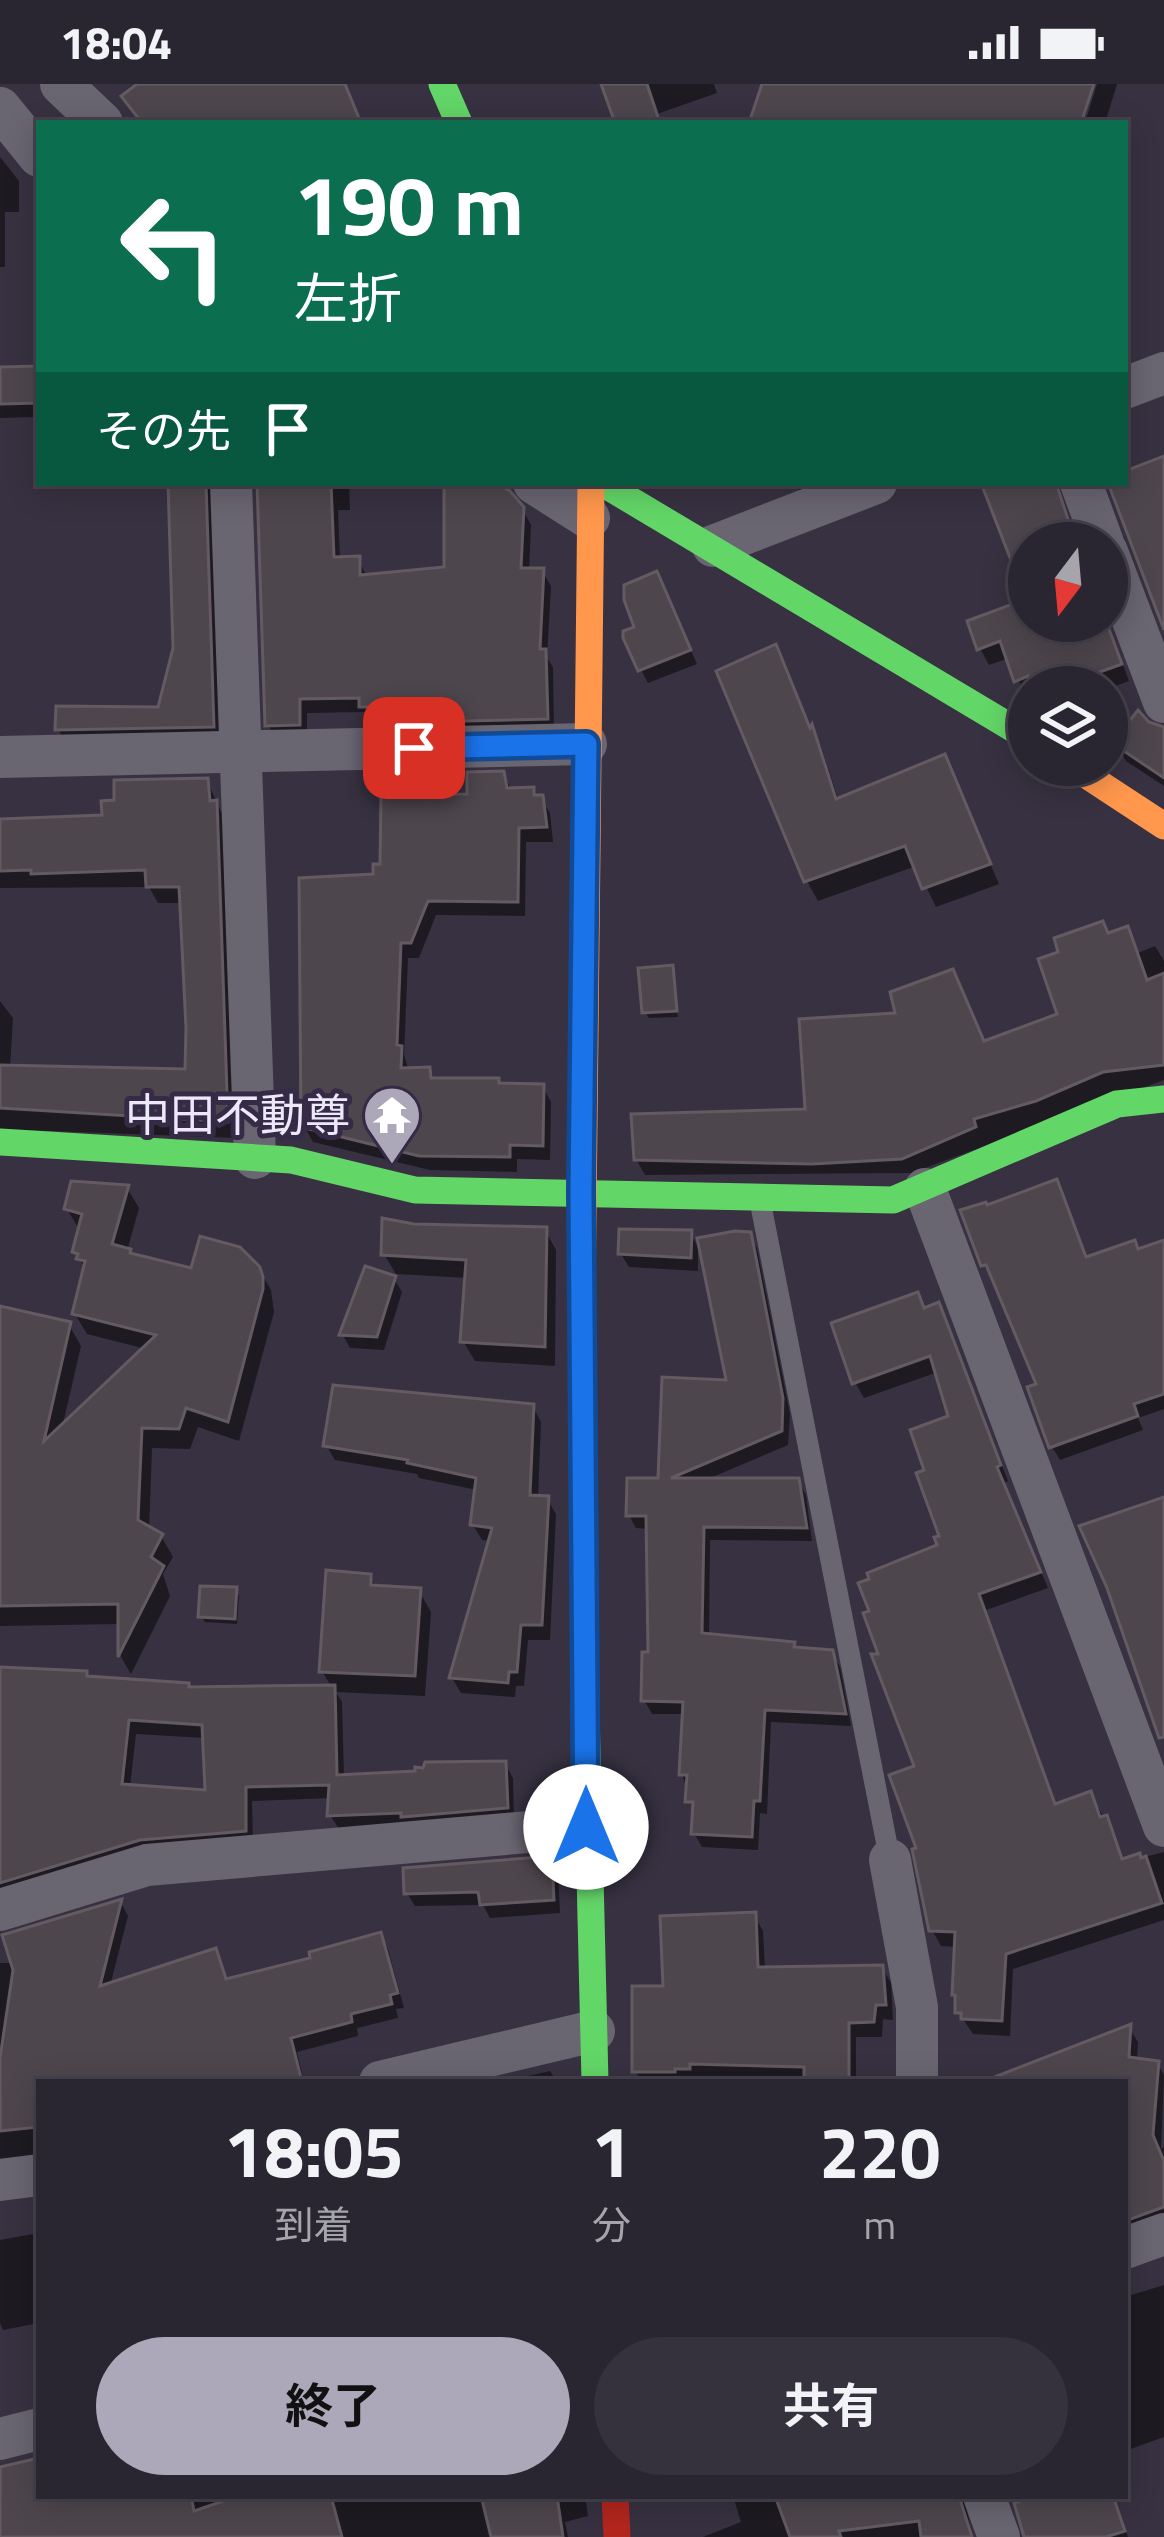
<!DOCTYPE html>
<html lang="ja">
<head>
<meta charset="utf-8">
<style>
	:root { --surface:#292531; --page:#35313d; --text:#f1f3f6; --muted:#a5a5ab; --line:#45424d; --accent:#ada8b9 }
	body { margin:0; font-family:"Titillium Web","Noto Sans JP",sans-serif; background:var(--page); color:var(--text); height:100vh; display:flex; flex-direction:column; font-size:45px; white-space:nowrap }
	* { box-sizing:border-box; margin:0 }
	p { font-size:39px; color:var(--muted) }
	.icon { flex:none; width:66px; height:66px; fill:none; stroke:currentColor; stroke-width:2; stroke-linecap:round; stroke-linejoin:round }
	.map { position:relative; flex:1; overflow:hidden }
	.details { position:absolute; left:36px; top:1995px; width:1092px; height:420px; display:flex; flex-direction:column; background:var(--surface); border-radius:0px; box-shadow:0 6px 30px #0003,0 0 0 3px var(--line) }
	.details>* { flex:none }
	.banner { position:absolute; left:36px; top:36px; width:1092px; height:366px; border-radius:0px; box-shadow:0 6px 30px #0003,0 0 0 3px var(--line); background:#0b6e4f; color:#fff; overflow:hidden }
	.needle { width:78px; rotate:196deg }
	.controls { position:absolute; left:1008px; top:438px; display:grid; gap:24px }
	.controls a { display:grid; place-items:center; width:120px; height:120px; border-radius:50%; background:var(--surface); box-shadow:0 6px 30px #0003,0 0 0 3px var(--line); font-size:60px }
	.pin { position:absolute; display:grid; place-items:center; width:102px; height:102px; color:#fff; margin:-51px; border-radius:24px; box-shadow:0 6px 18px #0006 }
	.me { position:absolute; width:132px; margin:-66px; rotate:0deg; stroke-linejoin:round; filter:drop-shadow(0 0 9px #0008) }
	.turn { display:flex; align-items:center; gap:42px; height:252px; padding:0 60px; font-size:54px }
	.turn .icon { width:156px; height:156px; stroke-width:2.5 }
	.turn b { display:block; font-size:84px; line-height:102px }
	.then { display:flex; align-items:center; height:114px; padding:0 60px; background:#0003; gap:24px; font-size:45px }
	.eta { display:flex; justify-content:space-evenly; align-items:center; height:204px; text-align:center }
	.eta b { font-size:72px; font-weight:700; line-height:84px }
	.primary-button { display:flex; gap:24px; margin-top:auto; padding:24px 60px }
	.primary-button a { flex:1; height:138px; border-radius:72px; background:var(--accent); color:#111; font-size:48px; font-weight:700; line-height:138px; text-align:center }
	.primary-button a+a { background:var(--page); color:var(--text) }
	.status { display:flex; justify-content:space-between; align-items:center; height:84px; padding:0 60px; background:var(--surface); direction:ltr }
	.status svg { height:33px; fill:currentColor }
	.map>svg:first-child { display:block }
</style>
</head>
<body>
<div class="status"><b>18:04</b><svg viewBox="0 0 49 12"><path d="M0 12V9h3v3zM5 12V6h3v6zM10 12V3h3v9zM15 12V0h3v12zM26 1h20v11H26zM47 4h2v5h-2z"/></svg></div>
<div class="map">
<svg width="1164" height="2453" viewBox="0 0 1164 2453">
	<rect width="100%" height="100%" fill="#373141"/>
	<g fill="#0007" fill-rule="evenodd">
		<path d="M604,0H714L717,9L657,30L661,39H618Z"/>
		<path d="M1097,0H1117L1105,39H1085Z"/>
		<path d="M0,73L19,97V128H5V183H0Z"/>
		<path d="M39,285V333L0,334V286Z"/>
		<path d="M171,399H220L221,657L67,660L58,645L160,626L176,564Z"/>
		<path d="M259,399H349L350,426H338L340,475H358L367,493L447,486V399H491L522,425L531,441L529,487H542L551,502L547,574L553,583L554,649L393,653L384,637H371L365,628L307,629V655L277,656L268,641Z"/>
		<path d="M795,399H827L801,409Z"/>
		<path d="M663,504L697,580L648,599L641,586L638,544Z"/>
		<path d="M1029,518V537H1107L1129,597L1107,605L1029,603L1026,613L1009,574L989,581L980,564Z"/>
		<path d="M774,564L821,663L839,717L944,674L999,800L936,823L916,782L818,817L807,797Z"/>
		<path d="M1145,639L1164,646V702L1126,677L1116,659Z"/>
		<path d="M503,690L512,707L532,706L537,714H541L550,729L553,758H526L525,832L436,831L419,874H408L404,971L409,987L429,986L435,997L543,1003L551,1018L550,1076L517,1075V1088L430,1086L313,1058L304,1042L376,793Z"/>
		<path d="M207,697L225,736L236,1054L0,1045V917L13,934L10,984L188,989L183,819H158L149,803L0,804V735L106,734Z"/>
		<path d="M1127,845L1138,869L1155,862L1164,877V996L911,1089L645,1091L636,1075L808,1028L1060,932L1109,852Z"/>
		<path d="M671,884L678,933L649,934L645,928Z"/>
		<path d="M127,1104L139,1124L127,1167L132,1173L193,1188L258,1184L271,1206L274,1228L239,1357L198,1343L190,1365L152,1364L149,1446L161,1452L173,1473L163,1490L170,1512L131,1590L121,1573V1540L0,1542V1222L69,1241L81,1262L62,1344L146,1265L87,1250L75,1230L86,1186L75,1168L79,1145L67,1125Z"/>
		<path d="M1063,1112L1087,1175L1164,1166V1325L1138,1334L1143,1346L1060,1376L1052,1363L1040,1301L995,1193L991,1194L984,1181L987,1125Z"/>
		<path d="M414,1143L545,1146L556,1166L555,1282L475,1277L463,1257L468,1194L396,1190L384,1170Z"/>
		<path d="M690,1149L698,1163V1187L629,1183L621,1170Z"/>
		<path d="M749,1151L757,1164L790,1330L788,1361L703,1397H798L806,1411L812,1457L710,1456L709,1553L793,1560L796,1566L832,1569L840,1583L851,1642L771,1638L767,1730L760,1729L758,1766L702,1763L694,1749L695,1729L682,1690L685,1630H652L644,1616L651,1571L649,1445L636,1444L629,1431L661,1397L730,1299Z"/>
		<path d="M394,1195L402,1208L384,1266L350,1264L343,1251Z"/>
		<path d="M925,1226L946,1237L1008,1397L1003,1399L1048,1504L986,1526L1057,1722L1090,1711L1114,1749L1124,1778L1164,1768V1836L1013,1885L1010,1952L973,1950L958,1928L957,1863L941,1862L932,1846L920,1767L918,1684L883,1574L941,1463L928,1388L952,1334L935,1289L864,1314L855,1298Z"/>
		<path d="M533,1323L541,1338L538,1414L547,1415L556,1430L550,1556H528L524,1602H516L515,1613L461,1609L452,1594L492,1457L482,1456L473,1441L477,1406L419,1394L417,1390L335,1376L326,1361Z"/>
		<path d="M370,1492L376,1504L419,1507L431,1528L425,1612L336,1608L342,1618L344,1694L505,1680L513,1694L514,1738L339,1745L330,1731L331,1714L252,1717L253,1761L0,1816V1582L4,1586L189,1606L332,1604L322,1587ZM136,1650L205,1654L208,1710L130,1703Z"/>
		<path d="M236,1506L239,1512L237,1540L205,1538L201,1532Z"/>
		<path d="M550,1775L558,1788L560,1829L490,1834L483,1821L415,1822L407,1809Z"/>
		<path d="M121,1819L128,1832L110,1902L215,1868L228,1898L314,1876L380,1851L388,1865L404,1924L396,1925L398,1934L357,1944L358,1952L297,1968L304,1998H39V2080L0,2087V1879H14Z"/>
		<path d="M754,1831L763,1847L765,1886L882,1884L891,1899L893,1936L883,1935L882,1953H856V1998L697,1995V1998H642L635,1987L666,1905Z"/>
		<path d="M1129,1944L1138,1958L1137,1977L1157,1979L1164,1991L1161,2065L1164,2063V2143L1125,2156V1998H990Z"/>
		<path d="M550,1987L557,1998H501Z"/>
		<path d="M39,2149V2239L3,2246L0,2239V2156Z"/>
		<path d="M1164,2201V2353L1125,2367V2213Z"/>
		<path d="M39,2377V2412H585L588,2432L565,2438L568,2453H0V2386Z"/>
		<path d="M733,2412H972L966,2423L973,2453H703L741,2438Z"/>
		<path d="M1012,2412H1113L1128,2453H1027Z"/>
	</g>
	<g fill="#4e464d" stroke="#645a61" stroke-width="3" fill-rule="evenodd">
		<path d="M137,0H345L361,39H142L121,12Z"/>
		<path d="M601,0H647L660,39H615Z"/>
		<path d="M762,0H1094L1081,39H749Z"/>
		<path d="M39,282V319L0,320V283Z"/>
		<path d="M1164,372V546L1108,399H1125V387Z"/>
		<path d="M168,399H206L214,643L55,646L56,622L158,623L173,564Z"/>
		<path d="M257,399H331L334,473L360,472V491L444,483V399H496L510,407L524,423L521,484H544L540,565H546L548,635L382,639L380,623H359V614L300,615V641L265,642Z"/>
		<path d="M981,399H1056L1076,459H1029V537H1106L1122,580L1058,603H1032L1028,592L1014,598L1000,557L977,566L967,537L1026,515Z"/>
		<path d="M657,487L691,566L638,587L623,554V547L634,543L624,516V501Z"/>
		<path d="M776,560L810,644L812,640L836,715L945,670L991,780L922,805L905,762L804,798L716,587Z"/>
		<path d="M1138,626L1149,638L1164,643V694L1112,659Z"/>
		<path d="M504,687L507,704L534,703V711H543L547,743L519,744L518,818L428,817L411,859H401L397,961L402,962L401,984L430,983L431,994H499V999L544,1000L543,1062L510,1061V1073L419,1072L301,1043L299,794L373,790V780H380L381,711L467,710V688Z"/>
		<path d="M208,694L210,717L217,716L228,1038L0,1024V981L185,985L186,944L179,803H146L145,786L31,790V786L0,787V735L102,731L101,717L114,716V696Z"/>
		<path d="M1103,837L1108,849L1128,842L1147,896L1164,889V981L1103,988L1036,1017L974,1035L976,1043L902,1075L812,1080L634,1076L631,1030L805,1025L799,935L895,929L890,908L953,885L984,957L1057,930L1038,875L1058,868L1054,854Z"/>
		<path d="M673,881L677,927L642,929L638,884Z"/>
		<path d="M1057,1095L1086,1173L1135,1156L1138,1165L1164,1156V1310L1134,1320L1138,1332L1049,1364L1027,1303L1036,1300L986,1181L981,1182L960,1126L986,1118L987,1121Z"/>
		<path d="M71,1097L129,1101L112,1160L131,1165L130,1169L191,1184L200,1152L240,1163L260,1183L263,1193V1205L228,1338L186,1324L179,1345L142,1344L138,1436L163,1450L151,1473L164,1482L118,1573V1520L0,1522V1222L71,1238L44,1357L156,1251L72,1230L85,1177L76,1175L78,1170L72,1168L82,1130L64,1125Z"/>
		<path d="M382,1134L414,1140L547,1143L545,1263L460,1258L466,1176L381,1171Z"/>
		<path d="M619,1145L692,1146L691,1174L618,1170Z"/>
		<path d="M735,1147L751,1148L783,1314L782,1347L671,1394H799L807,1444L704,1443L702,1549L795,1558L794,1563L833,1566L846,1630L765,1626L760,1717H754L752,1753L691,1750L693,1718H685L687,1691H679L683,1618L641,1617L642,1568H648L646,1432H626L627,1394H658L662,1293L726,1296L697,1154Z"/>
		<path d="M365,1182L396,1192L377,1253L339,1251Z"/>
		<path d="M918,1208L924,1224L939,1218L1001,1381L997,1383L1041,1488L979,1510L1055,1720L1091,1707L1100,1733L1107,1731L1122,1775L1140,1769L1141,1774L1146,1772L1162,1819L1006,1870L1002,1937L961,1935V1929H955V1911H952L955,1848L929,1847L912,1765L916,1764L889,1691L914,1682L871,1570H878L863,1529L869,1527L858,1499L869,1495L867,1489L937,1461L934,1453L939,1452L916,1389L924,1386L910,1346L948,1332L930,1272L852,1300L831,1239Z"/>
		<path d="M333,1301L534,1320L530,1411L549,1412L542,1541H521L517,1588H509L508,1599L449,1594L492,1444L470,1441L476,1394L407,1379L408,1376L323,1362Z"/>
		<path d="M1164,1413V1653L1159,1654L1107,1504L1079,1442Z"/>
		<path d="M326,1486L371,1490V1501L421,1504L415,1592L319,1588Z"/>
		<path d="M200,1502L237,1503L235,1535L198,1533Z"/>
		<path d="M0,1583L87,1587V1592L189,1599V1603L335,1601L337,1691L415,1687V1683L423,1684L425,1678L506,1677L508,1724L401,1733V1729L327,1732L329,1701L246,1703V1747L140,1756L0,1799ZM129,1636L202,1641L205,1706L122,1700Z"/>
		<path d="M552,1772L554,1816L480,1821L478,1808L404,1810L403,1784Z"/>
		<path d="M122,1815L100,1902L216,1864L226,1895L310,1874L309,1868L381,1848L398,1909L390,1911L392,1920L351,1930L352,1938L291,1954L302,1998H39V2043L0,2047V1974L13,1886L2,1851Z"/>
		<path d="M756,1828L758,1883L883,1881L886,1921H876L874,1938L849,1939V1998H804V1983L690,1980V1985H675V1988H632V1902H663L660,1832Z"/>
		<path d="M1131,1940L1129,1973L1159,1977L1153,2051L1164,2077V2123L1125,2137V1998L987,1996Z"/>
		<path d="M39,2374V2412H191L194,2427L238,2412H331L342,2453H0V2383Z"/>
		<path d="M481,2412H557L563,2453H491Z"/>
		<path d="M775,2412H959L972,2453H921L919,2437L839,2447L841,2453H790Z"/>
		<path d="M1035,2412H1113L1125,2447L1106,2453H1024L1014,2419Z"/>
	</g>
	<g fill="none" stroke-linecap="round" stroke-linejoin="round">
		<path stroke="#696571" stroke-width="21" d="M760,1117L890,1776"/>
		<g stroke="#696571" stroke-width="42">
			<path d="M61,0L102,39"/>
			<path d="M0,24L39,72"/>
			<path d="M1125,304L1164,289"/>
			<path d="M231,399L255,1074"/>
			<path d="M534,399L589,434"/>
			<path d="M1081,399L1103,459"/>
			<path d="M713,462L876,399"/>
			<path d="M1107,468L1164,618"/>
			<path d="M0,673L586,660"/>
			<path d="M925,1105L1164,1742"/>
			<path d="M890,1776L917,1923V1998"/>
			<path d="M0,1826L147,1781L586,1743"/>
			<path d="M380,1998L594,1947"/>
			<path d="M0,2096L39,2091"/>
			<path d="M1125,2164L1164,2150"/>
			<path d="M0,2355L39,2345"/>
			<path d="M984,2412L999,2453"/>
		</g>
		<g stroke="#63d668" stroke-width="27">
			<path d="M442,0L459,39"/>
			<path d="M602,399L1029,654"/>
			<path d="M0,1058L291,1076L415,1106L893,1116L1117,1020L1164,1015"/>
			<path d="M585,1585L595,1998"/>
		</g>
		<g stroke="#ff974d" stroke-width="27">
			<path d="M1071,681L1164,742"/>
			<path d="M582,1221L591,399"/>
		</g>
		<g stroke="#b3261e" stroke-width="27">
			<path d="M582,1221L585,1585"/>
			<path d="M615,2412L617,2453"/>
		</g>
	</g>
	<g fill="none" stroke-linecap="round" stroke-linejoin="round">
		<g stroke="#114b97" stroke-width="30">
			<path id="route" d="M414,664L586,660L581,1107L586,1743"/>
		</g>
		<use href="#route" stroke="#1a73e8" stroke-width="21"/>
	</g>
	<defs>
		<g id="temple-pin" transform="scale(3)"><path d="M0 17L-7.5 6A9.5 9.5 0 1 1 7.5 6Z" fill="#ada8b9" stroke="#352b47"/><path d="M0-6L5-2H3V0L6.5 2.5H4V6H1.5V3h-3V6H-4V2.5H-6.5L-3 0V-2H-5Z" fill="#fff"/></g>
	</defs>
	<g fill-rule="evenodd">
		<use href="#temple-pin" x="392" y="1031"/>
	</g>
	<g text-anchor="middle" stroke-width="10" stroke-linejoin="round" paint-order="stroke">
		<g font-size="45" fill="#ede8fa" stroke="#352b47" text-anchor="end">
			<text x="350" y="1047">中田不動尊</text>
		</g>
	</g>
</svg>
<div class="controls">
<a><svg class="needle" viewBox="-14 -14 28 28"><path d="M0-13l5 13h-10z" fill="#e53935"/><path d="M0 13l5-13h-10z" fill="#a5a5ab"/></svg></a>
<a><svg class="icon" aria-label="layers" viewBox="0 0 24 24"><path d="M12 4l9 5-9 5-9-5zM3 14l9 5 9-5"/></svg></a>
</div>
<div class="pin" style="left:414px;top:664px;background:#d93025"><svg class="icon" aria-label="arrive" viewBox="0 0 24 24"><path d="M6 21V4h12l-3 4 3 4H6"/></svg></div>
<svg class="me" style="left:586px;top:1743px" viewBox="-20 -20 40 40"><circle r="19" fill="#fff"/><path d="M0-13L10 11 0 6-10 11z" fill="#1a73e8"/></svg>
<div class="banner">
<div class="turn"><svg class="icon" aria-label="left" viewBox="0 0 24 24"><path d="M17 20v-9H6M10 6l-5 5 5 5"/></svg><div><b>190 m</b>左折</div></div>
<div class="then">その先<svg class="icon" aria-label="arrive" viewBox="0 0 24 24"><path d="M6 21V4h12l-3 4 3 4H6"/></svg></div>
</div>
<section class="details">
<div class="eta">
<div><b>18:05</b><p>到着</p></div>
<div><b>1</b><p>分</p></div>
<div><b>220</b><p>m</p></div>
</div>
<div class="primary-button"><a>終了</a><a>共有</a></div>
</section>
</div>
</body>
</html>
